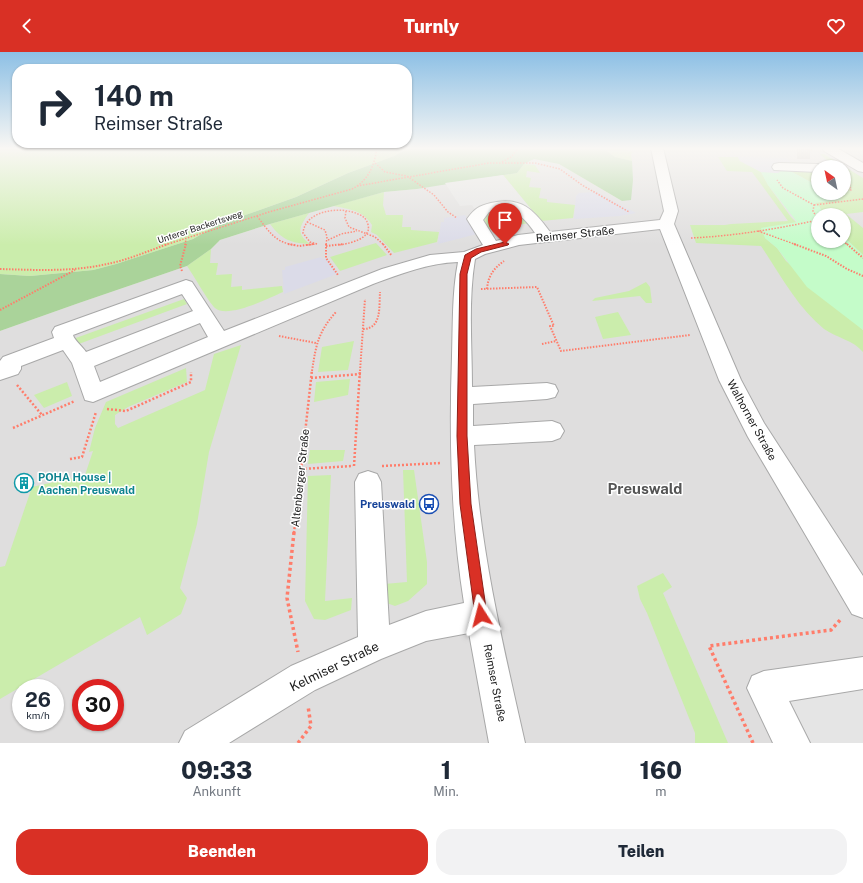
<!DOCTYPE html>
<html lang="de">
<head>
<meta charset="utf-8">
<style>
	:root { --surface:#fff; --page:#f2f2f3; --text:#1f2937; --muted:#747a83; --accent:#d93025 }
	body { margin:0; font-family:"Public Sans",sans-serif; background:var(--page); color:var(--text); height:100vh; display:flex; flex-direction:column; font-size:15px; white-space:nowrap }
	* { box-sizing:border-box; margin:0 }
	p { font-size:13px; color:var(--muted) }
	.icon { flex:none; width:22px; height:22px; fill:none; stroke:currentColor; stroke-width:2; stroke-linecap:round; stroke-linejoin:round }
	.map { position:relative; height:691px; overflow:hidden }
	.side { display:flex; flex-direction:column; background:var(--surface); flex:1 }
	.side>* { flex:none }
	.top-card { position:absolute; left:12px; top:12px; width:400px; height:84px; border-radius:16px; box-shadow:0 1px 3px #0004; background:#fff; color:var(--text); overflow:hidden }
	.needle { width:26px; rotate:327deg }
	.fabs { position:absolute; left:811px; top:108px; display:grid; gap:8px }
	.fabs a { display:grid; place-items:center; width:40px; height:40px; border-radius:50%; background:var(--surface); box-shadow:0 1px 3px #0004; font-size:20px }
	.speed { position:absolute; left:12px; top:627px; display:flex; gap:8px; font-size:20px; font-weight:700; text-align:center }
	.speed>* { display:grid; place-content:center; width:52px; height:52px; border-radius:50%; background:var(--surface); box-shadow:0 1px 3px #0004; line-height:1 }
	.speed small { font-size:10px; font-weight:400 }
	.speed .limit { border:6px solid #d22; background:#fff; color:#111 }
	.pin { position:absolute; display:grid; place-items:center; width:34px; height:34px; color:#fff; margin:-41px -17px; border-radius:50% 50% 50% 0; rotate:-45deg; box-shadow:0 0 4px #0007 }
	.pin .icon { rotate:45deg }
	.me { position:absolute; width:44px; margin:-22px; rotate:351deg; stroke-linejoin:round; filter:drop-shadow(0 0 3px #0008) }
	.turn { display:flex; align-items:center; gap:14px; height:84px; padding:0 16px; font-size:18px }
	.turn .icon { width:52px; height:52px; stroke-width:2.5 }
	.turn b { display:block; font-size:28px; line-height:34px }
	.eta { display:flex; justify-content:space-evenly; align-items:center; height:68px; text-align:center }
	.eta b { font-size:24px; font-weight:800; line-height:28px }
	.primary-button { display:flex; gap:8px; margin-top:auto; padding:8px 16px }
	.primary-button a { flex:1; height:46px; border-radius:16px; background:var(--accent); color:#fff; font-size:16px; font-weight:800; line-height:46px; text-align:center }
	.primary-button a+a { background:var(--page); color:var(--text) }
	header { display:flex; justify-content:space-between; align-items:center; height:52px; padding:0 16px; background:var(--accent); color:#fff; font-size:18px; font-weight:800 }
	.map>svg:first-child { display:block }
</style>
</head>
<body>
<header><svg class="icon" aria-label="back" viewBox="0 0 24 24"><path d="M15 5l-7 7 7 7"/></svg>Turnly<svg class="icon" aria-label="heart" viewBox="0 0 24 24"><path d="M12 20l-8-8c-3-5 5-10 8-4 3-6 11-1 8 4z"/></svg></header>
<div class="map">
<svg width="863" height="691" viewBox="0 0 863 691">
	<rect width="100%" height="100%" fill="#f2eee7"/>
	<path fill="#dfdede" fill-rule="evenodd" d="M603,96H863V691H0V279L79,251L187,214L211,197L220,188L270,172L384,140L417,137L524,112L534,106L559,112L622,149L633,128ZM818,115H844V141H818ZM818,163H844V189H818ZM21,636H55V670H21ZM81,636H115V670H81Z"/>
	<g fill="#cbedac">
		<path d="M0,96H408L394,104L348,121L296,145L217,173L193,187L116,212L93,218L30,224L0,222Z"/>
		<path d="M603,96L625,97L633,100L631,102L632,109L615,105Z"/>
		<path d="M820,102H824L863,126V160L846,162L863,176V203L844,185V163H824L819,154L814,151L841,147L834,141H844V115H818V134L792,120L783,117L780,110L831,112Z"/>
		<path d="M718,105H738L740,109L761,120L768,133L791,165L797,171L781,174L765,186L777,196L786,209L863,278V300C853,288 837,286 824,277C797,255 780,222 761,194L696,191L690,173H725L731,172L788,169L752,120L727,119Z"/>
		<path d="M524,112L535,113L540,121L527,119L526,125L531,126L529,135L541,136L539,146L547,147V150L575,153L573,166L541,169L503,123L517,121Z"/>
		<path d="M384,140L383,153L386,163H403L402,175H411V178L439,180L437,190L394,201L377,183L371,180L372,173C363,158 349,157 333,154Z"/>
		<path d="M508,157L517,159L530,171L487,178L481,166C488,157 498,158 508,157Z"/>
		<path d="M309,161C300,174 295,181 310,192C291,191 282,188 270,172Z"/>
		<path d="M376,191L387,203L340,219L330,205Z"/>
		<path d="M211,197L210,211H218L216,223L232,222L231,235L242,234V238L282,234L283,240C269,246 228,267 215,256C208,249 194,224 187,214Z"/>
		<path d="M646,230L650,235L652,251H646L640,244L592,249L595,246L629,239Z"/>
		<path d="M184,247L187,252L76,293L73,287Z"/>
		<path d="M618,260L631,283L603,287L595,265Z"/>
		<path d="M354,289L348,318L318,320L322,295Z"/>
		<path d="M241,293L209,400L197,472L180,536L187,546L181,562L147,583L140,565L0,647V515L5,514L32,435L85,423L93,399L89,400L95,376L106,350L186,316L187,330L128,355L115,363V372L118,376L205,338L214,302Z"/>
		<path d="M350,327L348,343L314,350L316,330Z"/>
		<path d="M67,330L72,344L44,356L34,343Z"/>
		<path d="M310,398H345L343,409L308,412Z"/>
		<path d="M403,418H414L427,510V532L408,549L395,554L381,549L384,532L407,530Z"/>
		<path d="M331,423L325,549L352,546L351,558L325,568L314,567L305,549L308,424Z"/>
		<path d="M663,521L672,535L663,541L728,691H695V681L647,561L640,547L637,534Z"/>
	</g>
	<path fill="#aad39a" d="M408,96H603L615,105L632,109L633,128L631,148L622,149L559,112L534,107L524,112L517,121L417,137L384,140L270,172L220,188L211,197L187,214L79,251L0,279V222L30,224L93,218L116,212L193,187L217,173L296,145L348,121L394,104Z"/>
	<path fill="#c4fcc9" d="M783,117L792,120L818,134V141H834L841,147L815,151L819,154L824,163H818V189H844V185L863,203V278L807,235L777,196L765,186L761,176L797,170L768,133L761,120L778,121Z"/>
	<g fill="#e5e5e5">
		<path d="M503,123L530,156L517,159L508,157L477,161L472,153L460,154L445,131Z"/>
		<path d="M863,621V691H792L764,636Z"/>
	</g>
	<g fill="#dbdbe8">
		<path d="M738,105L786,106L791,111L781,110L783,117L778,121L761,120L740,109Z"/>
		<path d="M593,140H596L636,161L620,164L574,167L576,144L579,141Z"/>
		<path d="M465,163L477,182L438,192L441,170H444V166Z"/>
		<path d="M321,205L323,207L326,206L337,222L284,242L282,218H285V215Z"/>
	</g>
	<g fill="none" stroke-linecap="round" stroke-linejoin="round">
		<path stroke="#c8c5bf" stroke-width="14" stroke-dasharray="14 7" stroke-linecap="butt" d="M797,100H810"/>
		<g stroke="#a8a8a8" stroke-width="2">
			<g id="minor">
				<path d="M651,96H663L678,159L674,172L741,328L764,371L863,524V566L852,562L748,385L719,328L660,177L519,193L485,202L475,207C468,249 472,293 472,335L547,331L555,333L558,339L555,345L547,347L473,352V374L552,369L560,372L564,379L560,386L552,389L474,393C479,494 503,593 525,691H489L469,581L426,589L381,607L315,638L229,691H179L185,679L291,614L358,585L355,430L359,422L368,419L377,422L381,430L389,573L426,559L464,551C451,469 449,387 452,304C453,273 452,241 458,210C428,211 400,222 373,232L93,350L85,348L72,311L63,298L21,314V317L18,322L0,328V309L3,305L54,286L52,280L55,275L186,228L192,230L224,279L382,217L430,203L464,200L483,193L467,167C475,156 479,154 491,151C521,144 534,158 550,180L660,168L664,159ZM505,157C519,159 528,171 535,181L518,183L496,189L483,168L489,160ZM182,242L193,259L86,300C83,295 74,288 73,283ZM200,271L208,285L100,330L94,314Z"/>
				<path d="M822,96H837L863,111V120L858,119L824,99Z"/>
				<path d="M779,111L818,112L824,115H818V120L774,118L772,115L774,112Z"/>
				<path d="M863,605V637L789,649L810,691H773L747,636L752,624L764,619Z"/>
			</g>
		</g>
		<g stroke="#ff7d6b" stroke-width="1.5" stroke-dasharray="1.5 1.5" stroke-linecap="butt">
			<path d="M799,96L813,98"/>
			<path d="M502,110L511,105L519,96"/>
			<path d="M375,111L385,120L407,124L434,143L448,160L457,166"/>
			<path d="M357,134L489,111H535L560,117L582,133L629,160"/>
			<path d="M844,136L851,138L848,125"/>
			<path d="M814,153L863,147"/>
			<path d="M346,159L345,166L349,175L375,185L384,193"/>
			<path d="M257,164C268,178 274,190 294,193"/>
			<path d="M307,170L325,178L327,185L326,193"/>
			<path d="M758,179L797,193"/>
			<path d="M691,186C734,184 776,177 818,168L813,159L814,153L783,136L777,128"/>
			<path d="M328,188L341,182L357,179"/>
			<path d="M843,189L848,193"/>
			<path d="M317,192L310,190L303,181C305,158 341,154 358,162C363,164 367,167 368,173C372,187 348,192 338,193"/>
			<path d="M165,193L269,160L352,137C369,128 374,114 377,96"/>
			<path d="M185,193L186,187"/>
			<path d="M307,193L316,192"/>
		</g>
		<g stroke="#ff7d6b" stroke-width="2" stroke-dasharray="1.5 1.5" stroke-linecap="butt">
			<path d="M288,192L299,194L314,192"/>
			<path d="M326,192V206L338,223"/>
			<path d="M383,192L392,204"/>
			<path d="M794,192L826,204L847,217L863,224"/>
			<path d="M847,192L863,206"/>
			<path d="M326,194L344,192"/>
			<path d="M0,217C36,218 72,220 107,212C128,208 148,199 168,192"/>
			<path d="M182,219L180,214L186,192"/>
			<path d="M481,237L537,235L554,274H550L561,299L690,283"/>
			<path d="M487,237C488,224 494,216 504,209"/>
			<path d="M0,258L75,218"/>
			<path d="M363,277C382,277 379,254 380,240"/>
			<path d="M279,284L316,291"/>
			<path d="M542,292L556,289"/>
			<path d="M312,319C316,293 318,280 336,260"/>
			<path d="M360,319L365,247"/>
		</g>
		<g stroke="#ff7d6b" stroke-width="2.5" stroke-dasharray="2 2" stroke-linecap="butt">
			<path d="M311,326L361,322"/>
			<path d="M17,333L42,363"/>
			<path d="M107,357L126,359L191,330V320"/>
			<path d="M13,376L75,349"/>
			<path d="M70,407L82,405L96,360"/>
			<path d="M354,414L360,318"/>
			<path d="M382,414L441,411"/>
			<path d="M301,417L353,414"/>
			<path d="M294,481L312,318"/>
		</g>
		<g stroke="#ff7d6b" stroke-width="3.5" stroke-dasharray="3 3" stroke-linecap="butt">
			<path d="M294,480L287,546L298,600"/>
			<path d="M298,691L311,674L308,654"/>
			<path d="M753,691L709,594L831,578L841,567"/>
		</g>
		<use href="#minor" fill="#fff" fill-rule="evenodd"/>
	</g>
	<linearGradient id="sky" x2="0" y2="1"><stop stop-color="#8dc0e5"/><stop offset="0.5" stop-color="#f9f7f4"/><stop offset="1" stop-color="#f9f7f4" stop-opacity="0"/></linearGradient>
	<rect width="863" height="193" fill="url(#sky)"/>
	<path fill="#d93025" stroke="#8d1f18" d="M505,190L509,192L508,193L481,200L471,206L467,222V384L471,452L487,563L485,567L481,569L476,567L475,563L460,452L457,384L460,222L465,203L476,197Z"/>
	<defs>
		<g id="building-ring" transform="scale(1)"><circle r="9.5" fill="#fff" stroke="#0f9aa8" stroke-width="1.5"/><path d="M-4-6H4V6H1V3H-1V6H-4ZM-2.5-4.3h1.7v1.8h-1.7ZM.8-4.3h1.7v1.8H.8ZM-2.5-1h1.7V.8h-1.7ZM.8-1h1.7V.8H.8Z" fill="#0f9aa8"/></g>
		<g id="bus-ring" transform="scale(1)"><circle r="9.5" fill="#fff" stroke="#1a4fb4" stroke-width="1.5"/><path d="M-5-6H5V4H4V6H2V4H-2V6H-4V4H-5ZM-3.5-4V0h7V-4ZM-3.5 1.2v1.5H-2V1.2ZM2 1.2v1.5H3.5V1.2Z" fill="#1a4fb4"/></g>
	</defs>
	<g fill-rule="evenodd">
		<use href="#building-ring" x="24" y="431"/>
		<use href="#bus-ring" x="429" y="452"/>
	</g>
	<g text-anchor="middle" stroke-width="3" stroke-linejoin="round" paint-order="stroke">
		<g font-size="9" fill="#212121" stroke="#fff">
			<text transform="translate(200 175) rotate(-18)" y="3">Unterer Backertsweg</text>
		</g>
		<g font-size="11" fill="#212121" stroke="#fff">
			<text transform="translate(575 182) rotate(-6)" y="4">Reimser Straße</text>
			<text transform="translate(752 368) rotate(61)" y="4">Walhorner Straße</text>
			<text transform="translate(300 426) rotate(-84)" y="4">Altenberger Straße</text>
			<text transform="translate(495 631) rotate(79)" y="4">Reimser Straße</text>
		</g>
		<g font-size="11" font-weight="bold" fill="#0d838f" stroke="#fff" text-anchor="start">
			<text x="38" y="429">POHA House |<tspan x="38" dy="13">Aachen Preuswald</tspan></text>
		</g>
		<g font-size="11" font-weight="bold" fill="#164399" stroke="#fff" text-anchor="end">
			<text x="415" y="456">Preuswald</text>
		</g>
		<g font-size="13" fill="#212121" stroke="#fff">
			<text transform="translate(334 614) rotate(-26)" y="5">Kelmiser Straße</text>
		</g>
		<g font-size="15" font-weight="bold" fill="#545454" stroke="#fff">
			<text x="645" y="442">Preuswald</text>
		</g>
	</g>
</svg>
<div class="fabs">
<a><svg class="needle" viewBox="-14 -14 28 28"><path d="M0-13l5 13h-10z" fill="#e53935"/><path d="M0 13l5-13h-10z" fill="#747a83"/></svg></a>
<a><svg class="icon" aria-label="search" viewBox="0 0 24 24"><circle cx="10" cy="10" r="6"/><path d="M15 15l6 6"/></svg></a>
</div>
<div class="speed"><div>26<small>km/h</small></div><div class="limit">30</div></div>
<div class="pin" style="left:505px;top:192px;background:#d93025"><svg class="icon" aria-label="arrive" viewBox="0 0 24 24"><path d="M6 21V4h12l-3 4 3 4H6"/></svg></div>
<svg class="me" style="left:481px;top:563px" viewBox="-20 -20 40 40"><path d="M0-17L14 15 0 8-14 15z" fill="#d93025" stroke="#fff" stroke-width="4"/></svg>
<div class="top-card">
<div class="turn"><svg class="icon" aria-label="right" viewBox="0 0 24 24"><path d="M7 20v-9h11M14 6l5 5-5 5"/></svg><div><b>140 m</b>Reimser Straße</div></div>
</div>
</div>
<section class="side">
<div class="eta">
<div><b>09:33</b><p>Ankunft</p></div>
<div><b>1</b><p>Min.</p></div>
<div><b>160</b><p>m</p></div>
</div>
<div class="primary-button"><a>Beenden</a><a>Teilen</a></div>
</section>
</body>
</html>
